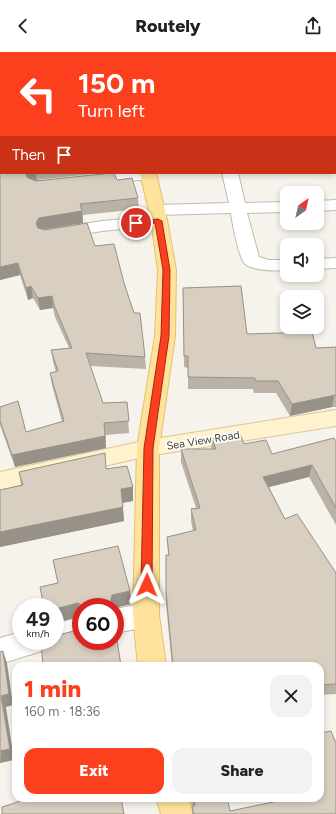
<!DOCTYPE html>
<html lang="en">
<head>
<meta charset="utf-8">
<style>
	:root { --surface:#fff; --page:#f2f2f2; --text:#222; --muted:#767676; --accent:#fc3f1d }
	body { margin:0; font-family:Figtree,sans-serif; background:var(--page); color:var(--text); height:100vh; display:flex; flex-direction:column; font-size:15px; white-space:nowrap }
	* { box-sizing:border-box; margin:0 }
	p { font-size:13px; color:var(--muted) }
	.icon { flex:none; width:22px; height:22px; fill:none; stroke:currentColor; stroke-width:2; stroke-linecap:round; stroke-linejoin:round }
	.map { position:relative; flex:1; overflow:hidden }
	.drawer { position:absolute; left:12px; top:610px; width:312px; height:140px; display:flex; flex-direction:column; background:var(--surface); border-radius:12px; box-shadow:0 2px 6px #0003 }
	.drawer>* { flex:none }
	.hud { position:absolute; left:0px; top:0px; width:336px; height:122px; box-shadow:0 2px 6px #0003; background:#fc3f1d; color:#fff; overflow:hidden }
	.needle { width:26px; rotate:34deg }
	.fabs { position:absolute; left:280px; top:134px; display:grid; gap:8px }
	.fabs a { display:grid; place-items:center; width:44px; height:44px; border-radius:8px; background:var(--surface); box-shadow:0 2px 6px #0003; font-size:20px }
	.speed { position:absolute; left:12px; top:546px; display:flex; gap:8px; font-size:20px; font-weight:700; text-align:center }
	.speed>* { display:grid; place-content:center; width:52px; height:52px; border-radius:50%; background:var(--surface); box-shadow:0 2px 6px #0003; line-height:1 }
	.speed small { font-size:10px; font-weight:400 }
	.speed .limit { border:6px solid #d22; background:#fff; color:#111 }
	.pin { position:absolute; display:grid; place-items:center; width:34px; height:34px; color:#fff; margin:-17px; border:2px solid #fff; border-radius:50%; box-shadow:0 1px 4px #0007 }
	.me { position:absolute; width:44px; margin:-22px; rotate:1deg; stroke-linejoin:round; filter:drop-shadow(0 0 3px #0008) }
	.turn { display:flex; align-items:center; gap:14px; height:84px; padding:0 12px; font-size:18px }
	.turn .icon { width:52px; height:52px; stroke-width:2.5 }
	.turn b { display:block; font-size:28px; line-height:34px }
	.then { display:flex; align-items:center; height:38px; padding:0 12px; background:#0003; gap:8px; font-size:15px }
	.round { display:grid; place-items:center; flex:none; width:42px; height:42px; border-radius:12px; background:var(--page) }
	.summary { display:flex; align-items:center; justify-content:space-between; height:68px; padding:0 12px }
	h1 { font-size:24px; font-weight:800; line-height:30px; color:var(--accent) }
	.action { display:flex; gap:8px; margin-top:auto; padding:8px 12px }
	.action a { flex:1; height:46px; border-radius:12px; background:var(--accent); color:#fff; font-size:16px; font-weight:800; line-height:46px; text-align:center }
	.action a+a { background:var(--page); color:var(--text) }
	header { display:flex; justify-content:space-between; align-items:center; height:52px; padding:0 12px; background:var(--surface); font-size:18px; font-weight:800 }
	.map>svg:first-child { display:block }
</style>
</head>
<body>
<header><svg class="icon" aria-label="back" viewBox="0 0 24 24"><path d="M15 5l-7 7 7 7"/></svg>Routely<svg class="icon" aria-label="share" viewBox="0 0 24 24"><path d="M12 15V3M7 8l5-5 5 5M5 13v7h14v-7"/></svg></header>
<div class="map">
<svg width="336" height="762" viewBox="0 0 336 762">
	<rect width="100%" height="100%" fill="#f6f3ec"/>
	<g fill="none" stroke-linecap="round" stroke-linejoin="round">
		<g stroke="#c2bbae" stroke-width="2">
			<rect id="service" x="0" y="65" width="1" height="4"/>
		</g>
		<g stroke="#c2bbae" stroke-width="2">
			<g id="minor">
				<rect x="197" y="0" width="12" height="1"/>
				<path d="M116,121H155L156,122L153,125L148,127L86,134L80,132L78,129L80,126Z"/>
				<path d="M222,121H238L245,151L287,150V160L247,161L259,205L269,208H287V218C276,219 254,219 245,212C239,206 232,170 231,161L156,163L150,161L148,158L150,155L156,153L229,151Z"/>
				<path d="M336,148V158L317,159V149Z"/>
				<path d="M158,164L164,165L166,169L164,173L102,179L60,186L54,185L52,181L54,177L102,169Z"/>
				<path d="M336,206V216L317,217V207Z"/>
				<path d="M146,551L155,555L159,563L155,571L146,575L115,581V557Z"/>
				<path d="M81,565L82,589L55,596L47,593L45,598L0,612V586L21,580V589H55V572Z"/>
			</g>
		</g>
		<g stroke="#d6c79b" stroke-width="2">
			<path id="secondary" d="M336,358V374L148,404L0,438V420L148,388Z"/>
		</g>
		<g stroke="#e6c16a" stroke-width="2">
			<g id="primary">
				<path d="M109,0H121L122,1H110Z"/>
				<path d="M140,121H156L167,168L176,218L175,284L159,396V563L166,614H138L133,563L137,396L155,284L158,218L151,168Z"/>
				<path d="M156,746H188L193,762H161Z"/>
			</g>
		</g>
		<use href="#service" fill="#fff" fill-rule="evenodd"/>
		<use href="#minor" fill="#fff" fill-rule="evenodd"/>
		<use href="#secondary" fill="#fff3cd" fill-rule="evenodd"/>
		<use href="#primary" fill="#ffe39c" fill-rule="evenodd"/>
	</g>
	<g fill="#bab2a6">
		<path d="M0,69L1,121H99L37,128H34H117L138,146L139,157L83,163V171L43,177L95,194L124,231L145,305L146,317L90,314L103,351L127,350L129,381L106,383V396L15,415L0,373V355L26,380L62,370L52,333L50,321L56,320L53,310L51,298L69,296L55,265L53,256L40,258L33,246L28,248L20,223L0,228Z"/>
		<path d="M183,236L247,282L316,296L336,295V355H332L290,364L276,341H254L253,337H188V316L184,315Z"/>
		<path d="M212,387L244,392L272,402L336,389V473L309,425L269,435L285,467L336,521V642L320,643V614H172L166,552V503H168L167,485L193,479L191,469V457L196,456L181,410V397H211Z"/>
		<path d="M107,417L133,435V449L122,451L124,469L0,495V438L21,433L19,420Z"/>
		<path d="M130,539L131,552L115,555L55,571V555Z"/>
		<path d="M190,746H227L230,759L273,750L272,746H320L336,762H192V755Z"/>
	</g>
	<g fill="#979187">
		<path d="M0,29L1,36V40H0Z"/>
		<path d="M27,121H36L37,128L30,130L26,123Z"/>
		<path d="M82,159L83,171L41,178L38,182L36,171L39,166Z"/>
		<path d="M18,211L20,223L0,228V215Z"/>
		<path d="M31,234L33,246L28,248L26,236Z"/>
		<path d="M52,244L53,256L40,258L38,246Z"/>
		<path d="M334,343L332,355L290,364L292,352Z"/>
		<path d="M104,371L106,396L15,415L12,403Z"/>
		<path d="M312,413L309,425L261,437L263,425Z"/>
		<path d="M133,435V449L122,451L121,437Z"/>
		<path d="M123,455L124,469L0,495V480Z"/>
		<path d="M130,539L131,552L115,556V555H111V548L112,543Z"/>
		<path d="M78,551L81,564L55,571V557Z"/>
		<path d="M3,599L7,611L13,653L6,655L14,708L0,711Z"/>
	</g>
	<g fill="#d8cfc1" stroke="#979187">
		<rect x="164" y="0" width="27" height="1"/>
		<path d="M0,10H1V32L0,29Z"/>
		<path d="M0,69H1V121H27L26,123L28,126L36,129L111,121H114L117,128L132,126L138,146L80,152L82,159L39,166L36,171L38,176L45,178L87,171L95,194L114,192L124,231L134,261H140L145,305L86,301L103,351L127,350L129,369L104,371L105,384L12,403L0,369V355L18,349L26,380L64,369L50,321L58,319L51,298L72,296L54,253L52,244L38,246L31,234L26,236L18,211L0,215Z"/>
		<path d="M241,234L247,282L312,280L316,296L336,295V343L292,352L278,329H255V326L188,325V304H184L183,236Z"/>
		<path d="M240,382L244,392L266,388L272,402L334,386L336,389V456L312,413L263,425L285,467L297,462L336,521V632L320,633V614H173L166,541V503H169L167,485L196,478L191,457L200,456L181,397H216L212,387Z"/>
		<path d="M105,401L106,417L127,414L133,435L121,437L123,455L0,480V438L23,433L19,420Z"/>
		<path d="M118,494L130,539L112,543L111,548V555H81V576L80,552L78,551L55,557V555H44L40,535L58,531L53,508Z"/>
		<path d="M115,575L121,614H43L41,589H55V584L81,577V589H115Z"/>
		<path d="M3,599L9,642L1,644L10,697L0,699V600Z"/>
		<path d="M331,679L335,689H336V762H194L192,755L195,753L193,746H227L230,759L278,749L277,746H320V681Z"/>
		<path d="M27,746H121L124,762H2V755L27,747Z"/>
	</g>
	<path fill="#fc3f1d" stroke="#a42913" d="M158,167L162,169L170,218L169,284L153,396L152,533L150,536L147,538L143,536L141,533L144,396L161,284L163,218L155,171L136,173L133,171L136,169Z"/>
	<g text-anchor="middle" stroke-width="3.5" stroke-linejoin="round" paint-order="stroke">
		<g font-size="11" fill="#4b4439" stroke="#fff">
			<text transform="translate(203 388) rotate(-9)" y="4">Sea View Road</text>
		</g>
	</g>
</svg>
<div class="fabs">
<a><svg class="needle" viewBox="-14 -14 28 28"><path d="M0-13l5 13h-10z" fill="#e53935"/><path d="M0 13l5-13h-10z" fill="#767676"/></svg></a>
<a><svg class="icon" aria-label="sound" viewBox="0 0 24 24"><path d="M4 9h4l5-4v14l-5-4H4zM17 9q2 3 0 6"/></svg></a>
<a><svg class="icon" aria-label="layers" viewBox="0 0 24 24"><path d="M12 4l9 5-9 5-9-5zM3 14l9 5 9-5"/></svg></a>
</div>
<div class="speed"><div>49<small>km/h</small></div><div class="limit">60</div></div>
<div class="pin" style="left:136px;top:171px;background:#d93025"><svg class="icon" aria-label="arrive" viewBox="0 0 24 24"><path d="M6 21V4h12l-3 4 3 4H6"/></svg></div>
<svg class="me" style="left:147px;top:533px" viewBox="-20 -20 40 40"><path d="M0-17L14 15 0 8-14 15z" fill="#fc3f1d" stroke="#fff" stroke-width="4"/></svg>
<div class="hud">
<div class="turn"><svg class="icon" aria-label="left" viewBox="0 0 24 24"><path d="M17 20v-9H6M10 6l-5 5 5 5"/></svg><div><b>150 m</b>Turn left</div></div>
<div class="then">Then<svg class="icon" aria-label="arrive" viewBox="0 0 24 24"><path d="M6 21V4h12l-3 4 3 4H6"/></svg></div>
</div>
<section class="drawer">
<div class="summary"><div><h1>1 min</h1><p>160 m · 18:36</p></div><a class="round"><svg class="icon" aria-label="close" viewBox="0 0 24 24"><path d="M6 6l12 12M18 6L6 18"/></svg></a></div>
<div class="action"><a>Exit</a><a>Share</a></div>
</section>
</div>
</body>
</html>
